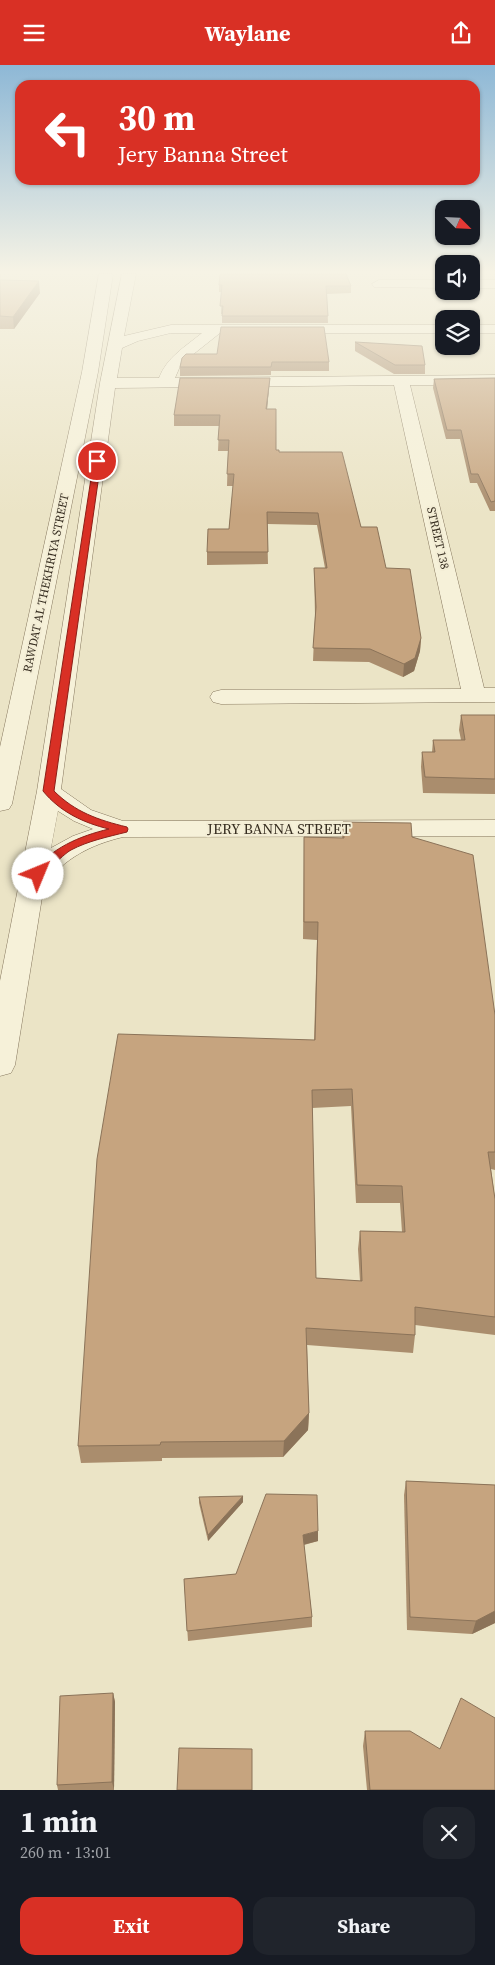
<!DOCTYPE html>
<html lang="en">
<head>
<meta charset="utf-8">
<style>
	:root { --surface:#171b24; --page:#20242c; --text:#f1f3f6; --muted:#9ea1a6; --accent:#d93025 }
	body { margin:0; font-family:"Source Serif 4",serif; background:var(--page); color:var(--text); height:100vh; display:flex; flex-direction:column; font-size:19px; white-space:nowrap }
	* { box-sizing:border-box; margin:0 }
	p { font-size:16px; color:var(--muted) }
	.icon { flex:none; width:28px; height:28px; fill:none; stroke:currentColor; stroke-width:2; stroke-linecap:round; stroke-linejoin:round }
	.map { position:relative; height:1725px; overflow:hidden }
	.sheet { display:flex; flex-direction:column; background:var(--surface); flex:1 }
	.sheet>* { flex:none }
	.hud { position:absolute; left:15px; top:15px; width:465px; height:105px; border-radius:15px; box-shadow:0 1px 4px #0004; background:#d93025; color:#fff; overflow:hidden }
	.needle { width:32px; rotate:114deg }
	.controls { position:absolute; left:435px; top:135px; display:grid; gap:10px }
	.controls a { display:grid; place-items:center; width:45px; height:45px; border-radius:10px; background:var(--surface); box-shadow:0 1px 4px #0004; font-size:25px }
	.pin { position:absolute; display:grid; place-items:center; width:42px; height:42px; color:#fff; margin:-21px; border:2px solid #fff; border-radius:50%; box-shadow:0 1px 5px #0007 }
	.me { position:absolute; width:55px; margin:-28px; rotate:45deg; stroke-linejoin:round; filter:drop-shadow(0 0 4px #0008) }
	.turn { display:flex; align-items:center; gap:18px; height:105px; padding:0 20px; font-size:22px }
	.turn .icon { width:65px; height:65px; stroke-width:2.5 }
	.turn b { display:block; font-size:35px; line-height:42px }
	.round { display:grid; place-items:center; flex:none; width:52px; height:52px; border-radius:15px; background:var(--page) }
	.head { display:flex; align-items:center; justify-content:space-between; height:85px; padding:0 20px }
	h1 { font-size:30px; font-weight:700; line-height:38px }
	.cta { display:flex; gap:10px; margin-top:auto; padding:10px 20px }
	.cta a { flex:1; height:58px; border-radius:15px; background:var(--accent); color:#fff; font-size:20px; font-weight:700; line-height:58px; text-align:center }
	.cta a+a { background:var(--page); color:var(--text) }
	header { display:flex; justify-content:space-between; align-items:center; height:65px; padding:0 20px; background:var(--accent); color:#fff; font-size:22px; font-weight:700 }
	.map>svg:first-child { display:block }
</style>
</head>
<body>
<header><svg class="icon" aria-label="menu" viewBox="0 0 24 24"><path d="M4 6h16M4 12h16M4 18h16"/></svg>Waylane<svg class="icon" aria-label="share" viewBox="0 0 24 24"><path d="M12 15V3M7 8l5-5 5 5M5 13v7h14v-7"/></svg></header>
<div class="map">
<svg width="495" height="1725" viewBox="0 0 495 1725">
	<rect width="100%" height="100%" fill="#ebe4c6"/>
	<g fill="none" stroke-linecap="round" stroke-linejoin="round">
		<g stroke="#85765d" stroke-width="1">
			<g id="minor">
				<path d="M99,209H113L98,307L12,739L9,744L0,746V682L82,307Z"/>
				<path d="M122,209H136L124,271L171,260H444V268H220L181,299L175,313L495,310V320H410L484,623H495V637L221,639L213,637L210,632L213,627L221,625L461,624L394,320L115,323L61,724L91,745L123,756L495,755V771L123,772C90,780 65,793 44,820L15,1000L11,1008L0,1011V916L37,726L100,318ZM171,268H202C185,282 167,292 159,313H117L122,283L138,276ZM58,746L74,756L93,764L73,771L51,783Z"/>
				<path d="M379,215H444V223L374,222L372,219Z"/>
				<rect x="471" y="215" width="24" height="8"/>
				<rect x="471" y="260" width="24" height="8"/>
			</g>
		</g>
		<use href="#minor" fill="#f6f1d9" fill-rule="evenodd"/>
	</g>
	<g fill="#aa8d6d" fill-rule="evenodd">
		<path d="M0,209H1L0,215L40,228L14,264H0Z"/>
		<path d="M219,220L351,221V228L327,229L328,258H222V249H221L222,227H219Z"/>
		<path d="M355,277L425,300V309H394L355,286Z"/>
		<path d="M182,293L329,297V306H271V310L180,311V302Z"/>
		<path d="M270,313L269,323L267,344L276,385L279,387L361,462L386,503L421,573L420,586L414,606L403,612L369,597L313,596L315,551L314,503H325L317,460L267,459L268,499L207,500V487L229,464L233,421H227L228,386H218L219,361H174V350Z"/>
		<path d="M495,313V446H490L477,418H470L460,374H446L433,323L434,314Z"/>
		<path d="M461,650H495V729L423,728L421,702L422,687H432L433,675H461L459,665Z"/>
		<path d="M343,757L412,772L495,950V1105L491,1104L495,1134V1270L415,1260V1270L413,1288L307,1280L309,1348L308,1365L283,1392L162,1393V1396L81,1398L78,1381L314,975L317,875L303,874L304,772L342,773ZM351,1041L356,1138H400L402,1167L360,1166L358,1184L360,1216L316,1213L312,1043Z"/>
		<path d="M406,1416L495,1420V1558L472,1569L407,1565L404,1430Z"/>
		<path d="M199,1432L243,1437L208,1476L199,1438Z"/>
		<path d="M318,1466V1476L304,1480L312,1552V1562L188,1576L184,1514L236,1509Z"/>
		<path d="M113,1628L115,1637L114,1725H58L57,1720Z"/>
		<path d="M365,1666L440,1684L495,1725H367L363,1681Z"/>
	</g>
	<g fill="#8b7359">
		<path d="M39,216L40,228L14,264L13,252Z"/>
		<path d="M270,313L269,323L266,355V344Z"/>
		<path d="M421,573L420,586L414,606L403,612L404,599Z"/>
		<path d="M309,1348L308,1365L283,1392L284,1376Z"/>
		<path d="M243,1431V1437L208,1476V1470Z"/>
		<path d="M318,1466V1476L302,1480L303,1470Z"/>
		<path d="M495,1546V1558L472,1569L476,1556Z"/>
		<path d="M113,1628L115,1637L114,1725L112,1717Z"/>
	</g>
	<g fill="#c6a47f" stroke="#8b7359" fill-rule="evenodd">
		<path d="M220,209H346L351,221H326L328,251H222L223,241H220L222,220H219Z"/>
		<path d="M0,215L39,216L13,252L0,251Z"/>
		<path d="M221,262H324L329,297H272L271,302H180L182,293L186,289H217Z"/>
		<path d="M355,277L422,281L425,300H395Z"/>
		<path d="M180,313H270L266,344H276V385H279V387H342L361,462H377L386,503L410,504L421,573L415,593L404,599L370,584L313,583L316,542L314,503H327L318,448L267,447L268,487H207L208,464H229L234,409H227L229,375H218L220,350H174Z"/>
		<path d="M495,313V436L491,437L478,409H471L461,365H447L434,314Z"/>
		<path d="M461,650H495V714L425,712L422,687H435L433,675H465Z"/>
		<path d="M343,757L411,758L412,772L473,790L495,950V1087H488L495,1134V1252L415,1242V1270L306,1263L309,1348L284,1376L161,1377L160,1380L78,1381L97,1094L118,969L315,975L318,857H304V772L344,773ZM352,1024L357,1120L402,1121L405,1167L360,1166L362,1216L316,1213L312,1025Z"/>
		<path d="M406,1416L495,1420V1546L476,1556L410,1552Z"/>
		<path d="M266,1429L317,1430L318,1466L303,1470L312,1552L187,1566L184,1514L236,1509Z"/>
		<path d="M243,1431L224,1452L208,1470L199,1432Z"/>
		<path d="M113,1628L112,1717L57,1720L60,1631Z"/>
		<path d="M461,1633L495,1653V1725H370L365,1666H410L440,1684Z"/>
		<path d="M179,1683L252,1684V1725H177Z"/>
	</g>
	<linearGradient id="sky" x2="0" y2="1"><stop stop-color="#8eb8d6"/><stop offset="0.46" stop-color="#f6f3e5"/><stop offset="1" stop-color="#f6f3e5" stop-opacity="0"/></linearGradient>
	<rect width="495" height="450" fill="url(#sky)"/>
	<path fill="#d93025" stroke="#8d1f18" d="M94,394L101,396L54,726C75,747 98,755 127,762L128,764L127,767C107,772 88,776 71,785C62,790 42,812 38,813L32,809C50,783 80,771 109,764C84,758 60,747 43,726Z"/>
	<g text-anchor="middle" stroke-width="4" stroke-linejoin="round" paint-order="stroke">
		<g font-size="12" fill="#362d20" stroke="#f3edd5">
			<text transform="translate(438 473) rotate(77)" y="4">STREET 138</text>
			<text transform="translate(46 518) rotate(-78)" y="4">RAWDAT AL THEKHRIYA STREET</text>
		</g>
		<g font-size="15" fill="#362d20" stroke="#f3edd5">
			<text x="279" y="769">JERY BANNA STREET</text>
		</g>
	</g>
</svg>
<div class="controls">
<a><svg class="needle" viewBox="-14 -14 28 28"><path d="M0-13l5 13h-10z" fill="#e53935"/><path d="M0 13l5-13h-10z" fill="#9ea1a6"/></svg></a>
<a><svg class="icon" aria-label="sound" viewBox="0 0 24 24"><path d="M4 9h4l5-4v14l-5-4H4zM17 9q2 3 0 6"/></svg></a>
<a><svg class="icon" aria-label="layers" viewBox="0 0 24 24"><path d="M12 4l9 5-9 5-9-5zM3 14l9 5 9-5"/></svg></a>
</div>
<div class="pin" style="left:97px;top:396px;background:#d93025"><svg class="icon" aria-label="arrive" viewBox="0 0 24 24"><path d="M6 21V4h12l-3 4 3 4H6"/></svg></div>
<svg class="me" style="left:38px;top:809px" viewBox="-20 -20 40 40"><circle r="19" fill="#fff"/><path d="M0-13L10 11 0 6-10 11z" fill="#d93025"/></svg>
<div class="hud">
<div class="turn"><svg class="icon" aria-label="left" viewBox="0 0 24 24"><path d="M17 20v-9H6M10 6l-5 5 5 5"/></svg><div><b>30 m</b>Jery Banna Street</div></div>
</div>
</div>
<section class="sheet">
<div class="head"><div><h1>1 min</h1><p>260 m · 13:01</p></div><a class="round"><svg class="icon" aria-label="close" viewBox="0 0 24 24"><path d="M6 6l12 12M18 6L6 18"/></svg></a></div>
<div class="cta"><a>Exit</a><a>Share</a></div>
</section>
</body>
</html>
